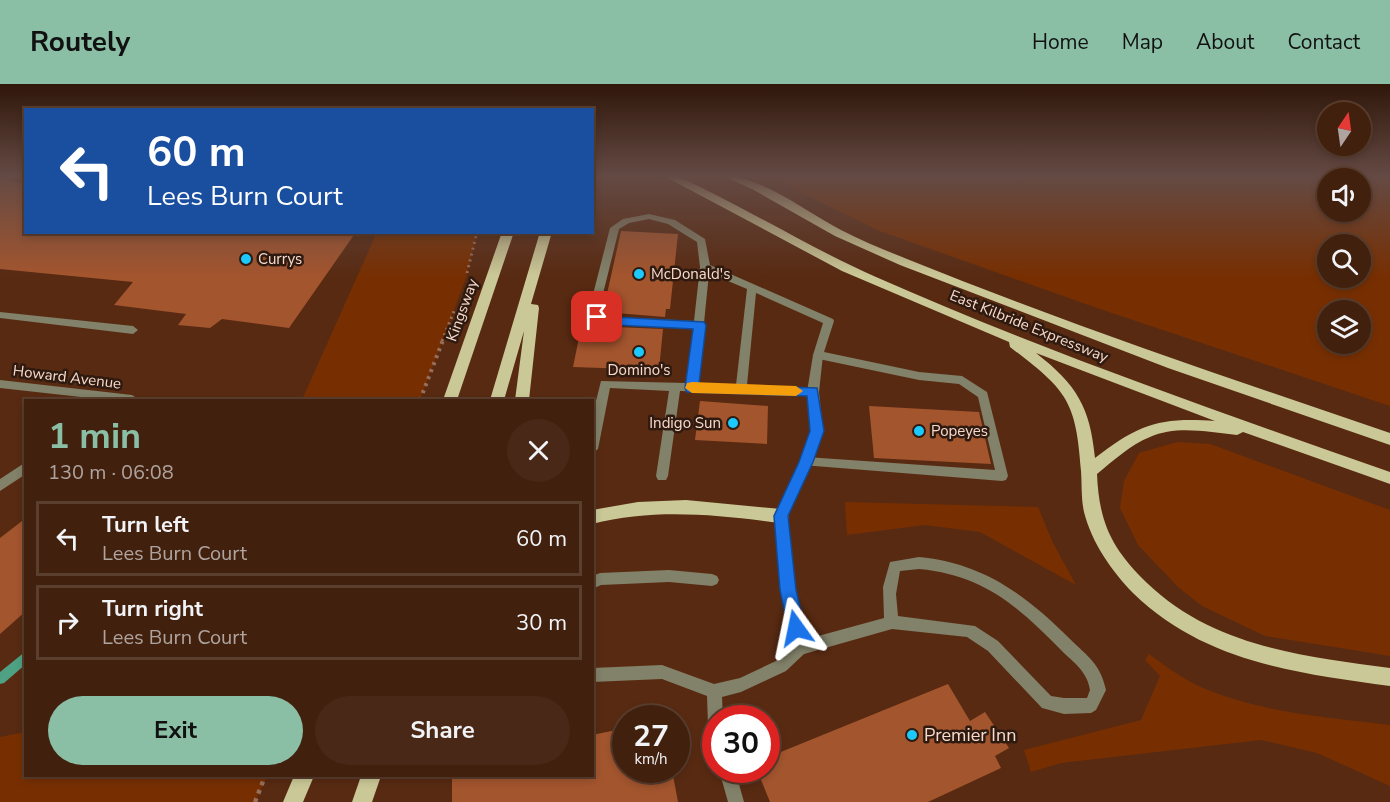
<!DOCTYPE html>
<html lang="en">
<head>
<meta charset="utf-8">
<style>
	:root { --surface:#42200e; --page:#492817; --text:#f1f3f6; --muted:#aea39e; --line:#5a3e2e; --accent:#8abfa5 }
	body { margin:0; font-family:"Nunito Sans",sans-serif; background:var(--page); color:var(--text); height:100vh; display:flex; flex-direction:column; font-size:22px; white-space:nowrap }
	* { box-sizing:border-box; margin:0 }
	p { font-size:20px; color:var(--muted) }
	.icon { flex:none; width:33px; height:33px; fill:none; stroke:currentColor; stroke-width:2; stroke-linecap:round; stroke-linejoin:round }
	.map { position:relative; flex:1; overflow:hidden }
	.side { position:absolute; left:24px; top:315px; width:570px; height:378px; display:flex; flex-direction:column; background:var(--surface); border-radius:0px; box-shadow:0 3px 9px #0003,0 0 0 2px var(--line) }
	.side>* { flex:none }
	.hud { position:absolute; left:24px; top:24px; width:570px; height:126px; border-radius:0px; box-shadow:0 3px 9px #0003,0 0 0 2px var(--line); background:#1a4fa0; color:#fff; overflow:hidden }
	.needle { width:39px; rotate:13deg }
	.controls { position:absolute; left:1317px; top:18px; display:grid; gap:12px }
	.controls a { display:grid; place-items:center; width:54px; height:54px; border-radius:50%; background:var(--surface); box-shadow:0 3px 9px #0003,0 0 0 2px var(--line); font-size:30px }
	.speed { position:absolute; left:612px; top:621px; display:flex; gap:12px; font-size:30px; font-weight:700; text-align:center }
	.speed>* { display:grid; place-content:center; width:78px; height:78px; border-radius:50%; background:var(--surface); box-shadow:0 3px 9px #0003,0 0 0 2px var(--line); line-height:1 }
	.speed small { font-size:15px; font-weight:400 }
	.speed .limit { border:9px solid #d22; background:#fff; color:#111 }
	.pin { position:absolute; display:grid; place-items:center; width:51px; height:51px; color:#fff; margin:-26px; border-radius:12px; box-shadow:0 3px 9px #0006 }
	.me { position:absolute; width:66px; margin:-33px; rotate:348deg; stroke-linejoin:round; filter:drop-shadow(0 0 4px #0008) }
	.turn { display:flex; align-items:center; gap:21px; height:126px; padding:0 24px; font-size:27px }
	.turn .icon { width:78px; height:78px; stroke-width:2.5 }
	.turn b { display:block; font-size:42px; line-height:51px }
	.round { display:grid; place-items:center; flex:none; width:63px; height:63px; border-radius:32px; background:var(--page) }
	.head { display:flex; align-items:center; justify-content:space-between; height:102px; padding:0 24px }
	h1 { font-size:36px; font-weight:700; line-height:45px; color:var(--accent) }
	.primary-button { display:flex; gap:12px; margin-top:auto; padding:12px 24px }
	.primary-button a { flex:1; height:69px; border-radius:36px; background:var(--accent); color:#111; font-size:24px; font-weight:700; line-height:69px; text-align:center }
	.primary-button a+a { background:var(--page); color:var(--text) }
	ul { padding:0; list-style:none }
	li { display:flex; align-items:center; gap:18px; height:75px; margin:0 12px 9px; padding:0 12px; border:3px solid var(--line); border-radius:0px }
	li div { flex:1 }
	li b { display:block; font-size:22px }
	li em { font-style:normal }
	header { display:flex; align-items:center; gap:36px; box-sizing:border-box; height:84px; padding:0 30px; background:var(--accent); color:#111 }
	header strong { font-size:28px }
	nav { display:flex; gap:33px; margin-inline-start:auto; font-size:21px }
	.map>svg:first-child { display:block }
</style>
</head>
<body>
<header>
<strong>Routely</strong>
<nav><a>Home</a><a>Map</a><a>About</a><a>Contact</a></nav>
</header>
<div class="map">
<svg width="1390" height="718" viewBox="0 0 1390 718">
	<rect width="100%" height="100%" fill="#582a12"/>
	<g fill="#772f02" fill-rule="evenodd">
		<path d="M768,92H1390V322L1094,223L877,146ZM1360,94V128H1328V94ZM1328,160H1360V194H1328ZM1360,226V260H1328V226Z"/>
		<path d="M377,148L477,149L466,194L420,316H302Z"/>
		<path d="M1177,358L1210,360L1390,426V572L1265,552L1202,522L1178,503L1138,461L1120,424L1124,397L1139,369Z"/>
		<path d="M845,418L1038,423L1053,459L1076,501L980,448L925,441L847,451Z"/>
		<path d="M1149,570C1168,584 1187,598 1208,606C1265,629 1330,634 1390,641V702L1317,669L1261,656L1061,679L1031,688L1024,666L1141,636L1160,592L1145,576Z"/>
		<path d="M25,648L26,692H267L255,718H0V653Z"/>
	</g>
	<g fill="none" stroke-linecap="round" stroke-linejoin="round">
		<path fill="#4ea283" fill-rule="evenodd" d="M26,567V580L4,599L0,600V588Z"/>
	</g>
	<g fill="#a3552e">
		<path d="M0,95L26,100V148H356L289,244L222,235L210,244L178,241L186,230L114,221L133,198L0,185Z"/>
		<path d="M621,147L678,150L670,225H666L665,233L603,228Z"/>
		<path d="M594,238L615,243L663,245L659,286L573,283L581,244H593Z"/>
		<path d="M700,317L768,322L767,360L695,356Z"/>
		<path d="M869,322L979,328L991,380L874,374Z"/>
		<path d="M26,434V527L0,550V454Z"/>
		<path d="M948,600L970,637L985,628L1009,664L995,672L1001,684L928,718H770L757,686H766V674Z"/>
		<path d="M626,644V686H672L678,718H452V692H592V651Z"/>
	</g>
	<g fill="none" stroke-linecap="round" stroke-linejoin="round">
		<g stroke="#976f5b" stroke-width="3" stroke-dasharray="2 4" stroke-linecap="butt">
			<path d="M467,189L477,148"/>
			<path d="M442,257L454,227"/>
		</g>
		<path stroke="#976f5b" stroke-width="4" stroke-dasharray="3 4.5" stroke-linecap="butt" d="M420,316L443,256"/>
		<path stroke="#976f5b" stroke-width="4.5" stroke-dasharray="4 5" stroke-linecap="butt" d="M255,718L265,692"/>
		<g fill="#828169" fill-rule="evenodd">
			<path d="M649,130L675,136L705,155L710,181L833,235L834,237L824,268L919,288L962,292L987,308L1008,392L1006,396L1002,397L802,381L800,378L802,375L806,373L995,386L978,313L959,300L919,296L814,274L813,271L823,239L756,209L747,301L813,304L819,308L817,311L680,307L668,392L666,396H658L656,392L669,307L610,304L598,365L592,370V333L601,297L687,299L693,244L615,241L593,235L589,226L610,144L623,135ZM649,135L668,140L697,158L700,183L694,237L615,233L601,230L599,226L619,145L629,139ZM709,189L747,205L736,301L698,299Z"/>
			<path d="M0,228L133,242L138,246L133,250L0,234Z"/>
			<path d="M919,473C983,479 1026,511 1070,555C1088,573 1100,579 1106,606L1096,626L1091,629L1064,630L1042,624L988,567L967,553L892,545L804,570L786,587L741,608L722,613L723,634H716V650L710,648L708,642L707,612L662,595L592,598V584L662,581L714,600L740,594L776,577L795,559L800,557L884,534L883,503L890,478ZM919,485C983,491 1018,522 1061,566C1074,579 1087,587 1090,606L1087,614H1064L1051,612L998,557L975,542L898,532L896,510L900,487Z"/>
			<path d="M669,486L712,490L717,492L719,496L717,500L712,502L669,498L601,501L592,505V492L600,489Z"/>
			<path d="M719,686H735L744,718H728Z"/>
		</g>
		<g fill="#828169" fill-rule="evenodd">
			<path d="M818,267L823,271L819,308L823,347L812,378L787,432L795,506L807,564L805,569L800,571L795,569L793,564L781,506L775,432L800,378L811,347L807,308L813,271Z"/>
			<path d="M0,296L132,311L138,315L108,316L0,304Z"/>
			<path d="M26,378V390L0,407V395Z"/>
		</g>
		<g fill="#cbc897" fill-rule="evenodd">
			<path d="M664,92H677C745,123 808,163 876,193C1043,267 1217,327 1390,388V400L1243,348L1237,351C1209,348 1176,341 1150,353C1130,361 1113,377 1097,390C1099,439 1112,465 1147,499C1214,563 1303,572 1390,584V602C1296,589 1204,578 1133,509C1111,486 1092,459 1084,428C1081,414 1082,401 1081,387C1076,315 1066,306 1010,263L1009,258L842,187ZM1036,269L1215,337C1160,333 1139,340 1095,374C1090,323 1077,301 1036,269Z"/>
			<path d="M723,92C762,92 806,128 841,146C862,157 885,166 907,175C1066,239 1228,294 1390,349V361L1168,284L900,181L835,152L752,105Z"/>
			<path d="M502,148H514L457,316H443Z"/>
			<path d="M540,148H552L531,220L538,221L539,224L529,316H515L524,247L504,316H490Z"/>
			<path d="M686,416L781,425L787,427L789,432L787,437L781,439C717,431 655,424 592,440V426L638,418Z"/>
			<path d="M294,692H314L303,718H283Z"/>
			<path d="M361,692H381L372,718H352Z"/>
		</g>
	</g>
	<linearGradient id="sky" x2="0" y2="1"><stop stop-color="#30170a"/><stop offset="0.48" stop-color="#644a44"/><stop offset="1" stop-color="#644a44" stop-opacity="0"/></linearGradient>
	<rect width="1390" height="192" fill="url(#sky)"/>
	<path fill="#1a73e8" stroke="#114b97" stroke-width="1.5" d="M597,229L615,233L704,238L706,241L699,300L817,304L824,347L813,378L788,432L796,506L805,544L802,550L796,552L791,550L788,544L780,506L774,432L799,378L810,347L807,312L687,308L685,304L693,245L615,241L593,236V230Z"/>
	<path fill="#f59e0b" d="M692,298L796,302L803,307L796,312L692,309L685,304L687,299Z"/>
	<g fill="#1cc9fc" stroke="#2f1a10" stroke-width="2">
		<circle cx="246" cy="175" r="6"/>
		<circle cx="639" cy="190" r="6"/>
		<circle cx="639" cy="268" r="6"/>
		<circle cx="733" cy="339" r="6"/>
		<circle cx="919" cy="347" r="6"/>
		<circle cx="912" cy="651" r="6"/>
	</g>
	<g text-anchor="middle" stroke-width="5" stroke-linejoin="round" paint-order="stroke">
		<g font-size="15" fill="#f9dbcd" stroke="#2f1a10" text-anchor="start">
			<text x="258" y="180">Currys</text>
			<text x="651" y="195">McDonald's</text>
			<text x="639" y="291" text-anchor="middle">Domino's</text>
			<text x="721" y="344" text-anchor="end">Indigo Sun</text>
			<text x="931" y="352">Popeyes</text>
		</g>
		<g font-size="15" fill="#f9dbcd" stroke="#2f1a10">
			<text transform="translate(462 226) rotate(-70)" y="5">Kingsway</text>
			<text transform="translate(1029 242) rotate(22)" y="5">East Kilbride Expressway</text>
			<text transform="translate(67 293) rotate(7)" y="5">Howard Avenue</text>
		</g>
		<g font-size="18" fill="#f9dbcd" stroke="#2f1a10" text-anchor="start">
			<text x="924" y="657">Premier Inn</text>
		</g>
	</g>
</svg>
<div class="controls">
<a><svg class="needle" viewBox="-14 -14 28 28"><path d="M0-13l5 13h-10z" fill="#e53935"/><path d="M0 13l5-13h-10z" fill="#aea39e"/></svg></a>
<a><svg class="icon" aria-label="sound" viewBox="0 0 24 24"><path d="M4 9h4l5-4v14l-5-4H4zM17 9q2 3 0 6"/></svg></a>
<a><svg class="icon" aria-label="search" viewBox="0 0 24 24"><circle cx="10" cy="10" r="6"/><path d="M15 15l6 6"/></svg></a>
<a><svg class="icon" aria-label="layers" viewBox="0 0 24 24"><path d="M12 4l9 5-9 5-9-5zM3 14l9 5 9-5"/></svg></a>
</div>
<div class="speed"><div>27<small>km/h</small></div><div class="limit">30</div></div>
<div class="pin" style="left:597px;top:233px;background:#d93025"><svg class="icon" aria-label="arrive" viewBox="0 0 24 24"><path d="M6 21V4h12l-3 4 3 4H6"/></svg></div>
<svg class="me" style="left:796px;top:544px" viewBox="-20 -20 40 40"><path d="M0-17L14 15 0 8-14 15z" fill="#1a73e8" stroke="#fff" stroke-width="4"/></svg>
<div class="hud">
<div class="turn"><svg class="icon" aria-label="left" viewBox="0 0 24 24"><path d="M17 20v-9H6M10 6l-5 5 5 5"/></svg><div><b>60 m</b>Lees Burn Court</div></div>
</div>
<section class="side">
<div class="head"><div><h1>1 min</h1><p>130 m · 06:08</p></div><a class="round"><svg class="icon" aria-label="close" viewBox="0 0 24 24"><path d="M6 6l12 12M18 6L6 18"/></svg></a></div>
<ul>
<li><svg class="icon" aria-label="left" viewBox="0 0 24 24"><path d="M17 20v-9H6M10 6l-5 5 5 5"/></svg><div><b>Turn left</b><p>Lees Burn Court</p></div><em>60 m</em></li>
<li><svg class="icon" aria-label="right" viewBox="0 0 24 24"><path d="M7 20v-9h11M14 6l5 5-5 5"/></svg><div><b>Turn right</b><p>Lees Burn Court</p></div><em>30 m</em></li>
</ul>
<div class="primary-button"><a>Exit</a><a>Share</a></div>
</section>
</div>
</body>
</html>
